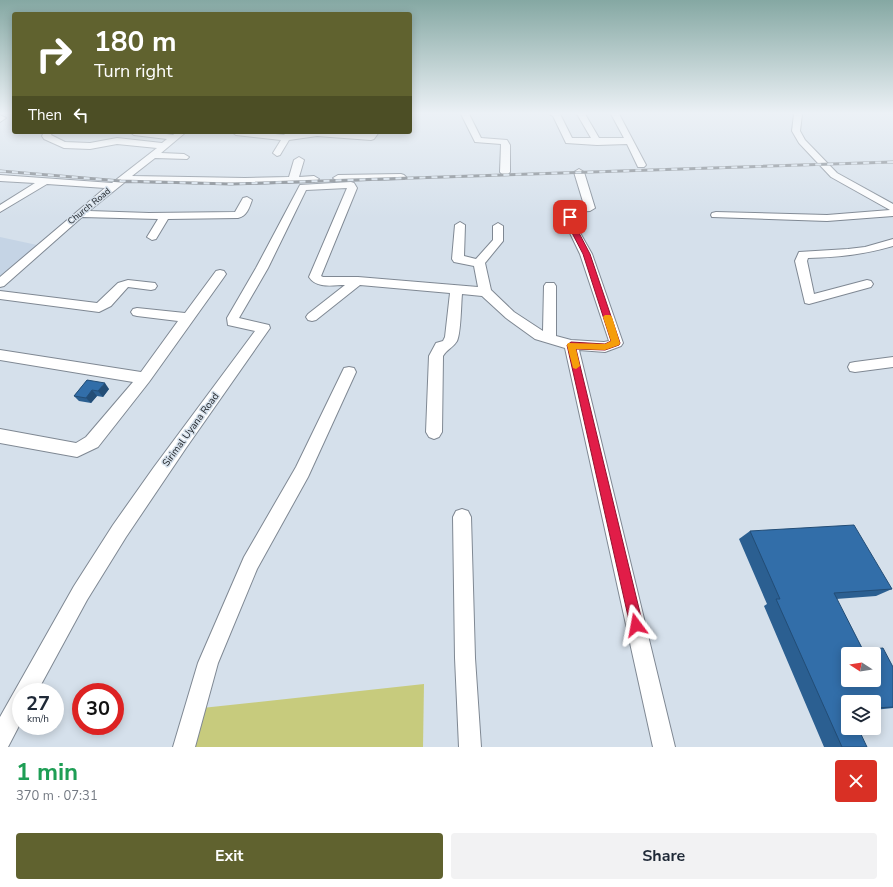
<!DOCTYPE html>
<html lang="en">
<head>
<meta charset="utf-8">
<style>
	:root { --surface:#fff; --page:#f2f2f3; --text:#1f2937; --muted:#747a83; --accent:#60622f }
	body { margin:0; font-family:"Nunito Sans",sans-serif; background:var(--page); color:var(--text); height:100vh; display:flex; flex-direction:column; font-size:15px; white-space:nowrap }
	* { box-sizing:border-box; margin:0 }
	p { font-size:13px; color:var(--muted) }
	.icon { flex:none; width:22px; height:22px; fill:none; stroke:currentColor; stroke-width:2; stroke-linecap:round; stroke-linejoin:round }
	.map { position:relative; height:747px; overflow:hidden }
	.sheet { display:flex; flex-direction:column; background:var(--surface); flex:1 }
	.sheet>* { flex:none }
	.hud { position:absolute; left:12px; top:12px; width:400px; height:122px; border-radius:4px; box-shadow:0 2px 10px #0003; background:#60622f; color:#fff; overflow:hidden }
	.needle { width:26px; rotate:282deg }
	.controls { position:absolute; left:841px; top:647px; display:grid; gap:8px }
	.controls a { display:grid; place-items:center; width:40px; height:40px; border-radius:4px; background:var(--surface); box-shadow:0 2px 10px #0003; font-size:20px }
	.speed { position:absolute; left:12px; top:683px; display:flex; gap:8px; font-size:20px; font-weight:700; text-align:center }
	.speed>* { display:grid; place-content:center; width:52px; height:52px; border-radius:50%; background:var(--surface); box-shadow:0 2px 10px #0003; line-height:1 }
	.speed small { font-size:10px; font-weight:400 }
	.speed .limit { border:6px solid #d22; background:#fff; color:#111 }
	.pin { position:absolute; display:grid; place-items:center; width:34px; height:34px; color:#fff; margin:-17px; border-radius:8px; box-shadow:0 2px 6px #0006 }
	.me { position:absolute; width:44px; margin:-22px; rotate:347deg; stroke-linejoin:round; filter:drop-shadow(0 0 3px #0008) }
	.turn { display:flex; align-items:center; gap:14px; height:84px; padding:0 16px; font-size:18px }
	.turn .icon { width:52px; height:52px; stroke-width:2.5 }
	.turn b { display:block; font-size:28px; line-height:34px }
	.then { display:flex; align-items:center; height:38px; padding:0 16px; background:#0003; gap:8px; font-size:15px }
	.round { display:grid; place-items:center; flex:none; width:42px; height:42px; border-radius:4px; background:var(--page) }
	.overview { display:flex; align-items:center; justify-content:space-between; height:68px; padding:0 16px }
	h1 { font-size:24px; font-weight:700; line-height:30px; color:#1e9e55 }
	.button { display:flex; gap:8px; margin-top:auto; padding:8px 16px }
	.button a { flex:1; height:46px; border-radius:4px; background:var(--accent); color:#fff; font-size:16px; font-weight:700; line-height:46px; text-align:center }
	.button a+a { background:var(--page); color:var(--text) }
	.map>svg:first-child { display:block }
</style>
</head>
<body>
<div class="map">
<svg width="893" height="747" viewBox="0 0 893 747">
	<rect width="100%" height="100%" fill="#d5e0eb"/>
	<path fill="#c5d4e5" d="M0,237L37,245L0,278Z"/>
	<path fill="#c7cb7d" d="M424,684L423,747H192L202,708Z"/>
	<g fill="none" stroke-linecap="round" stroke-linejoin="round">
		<g stroke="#7f8893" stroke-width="2">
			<g id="minor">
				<path d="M461,114H469L481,138L507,140L510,145V172L508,174H502L500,172L501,144L475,142Z"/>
				<path d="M549,114H560L572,138H591L577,114H585L599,138H624L611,114H619L646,165L644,167H638L627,144L597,145L566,143L553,116Z"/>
				<path d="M794,114H802L800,131L805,140L837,173L893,204V216L827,221L712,217L711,215L712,213L716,212L827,215L890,210L831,177L799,143L792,131Z"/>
				<path d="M0,115L6,118L0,122Z"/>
				<path d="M44,132H52L51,135L65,142L90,143L117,138L162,143L167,139L134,135L130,132H152L173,135L177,132H186L161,153L184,154L189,157L187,159L155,158L132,176L245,178L289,177L294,160L299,157L304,160L299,177L314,176L319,179L314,182L245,184L125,182L89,211L149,213L235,212L243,198L247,197L252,200C249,208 247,216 238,218L168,219L156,239L152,240L147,237L158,219L82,217L4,286L0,287V277L105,188L47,184L0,212V205L35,183L0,181V175L112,183L157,148L117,144L90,149L64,148L44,139L42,136Z"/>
				<path d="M232,132H257L284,135L287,132H296L295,134C319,130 344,132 369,134L371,132H379L374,139L371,140L317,136L289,140L280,155L277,156L273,153L281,140L236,135Z"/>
				<path d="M579,169L584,172L595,208L590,211L575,212L579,231L592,254L623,343L621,346L605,352L579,350L675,747H653L565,348L535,339L506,318L482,296L462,294C461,304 461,333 457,341C453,348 447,349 443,356L442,432L439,437L434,439L429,437L426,432L429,356L436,343L443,341L445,337L450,293L360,285L316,320L312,321L308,320L306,317L308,314L345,285C333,285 317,289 309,277L347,188L306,190L268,268L239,318L269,325L270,328L186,448L126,537L87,600L37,692H21V722L8,747H0V717L74,586L113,525L154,467L255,331L228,325L227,318L256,268L300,185L351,182L354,183L357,188L321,276L323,277H358L478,287L474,266L454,262L452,259L455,225L460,222L465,225L464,256L476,259L493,240V226L498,223L503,226V241L485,263L491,290L514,312L543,331L544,286L546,283H554L556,286V336L571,340L604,342L609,341L580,254L569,231L564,209L569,206L584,205L574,172Z"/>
				<path d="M401,174L404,175L406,177L404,179L338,181L333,178L338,175Z"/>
				<path d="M893,239V246C861,255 840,257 808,258L807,261L814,294L867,280L871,281L873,284L871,287L809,304L805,303L795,261L799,252L848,249L865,247Z"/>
				<path d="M220,270L224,271L226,274L224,277L149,382L98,447L77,457L0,443V429L76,443L86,437L133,382L0,360V350L141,372L178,321L137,316L133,315L131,312L133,309L137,308L185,313L216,271Z"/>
				<path d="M128,280L155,283L157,286L155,289L151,290L128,287L111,306L99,312L0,299V291L97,303L118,283Z"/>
				<path d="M893,357V367L855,372L850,371L848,367L850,363L855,362Z"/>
				<path d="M349,367L354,368L356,372L308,477L257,569L218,663L195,747H173L198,663L244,557L296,467L344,368Z"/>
				<path d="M462,509L468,511L471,517L475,658L481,747H459L455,658L453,517L456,511Z"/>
			</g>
		</g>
		<use href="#minor" fill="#fff" fill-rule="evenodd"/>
		<g stroke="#737a81" stroke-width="3">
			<path id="rail" d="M0,171L121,181L231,184L893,162"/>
		</g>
		<use href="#rail" stroke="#d5e0eb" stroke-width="2" stroke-dasharray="6" stroke-linecap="butt"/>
	</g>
	<g fill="#2b5f91">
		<path d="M87,380L109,389L103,397L97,396L91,403L79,401L74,396Z"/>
		<path d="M750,531L892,589L876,596L836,599L863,650L893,667V708L874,710V702H848V728L867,747H824L764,606L767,604L739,539Z"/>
	</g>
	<g fill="#234d76">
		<path d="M105,383L109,389L103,397L98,391Z"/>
		<path d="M92,390L97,396L91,403L86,398Z"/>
	</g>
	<g fill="#326ea9" stroke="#234d76" fill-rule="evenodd">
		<path d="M87,380L105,383L98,391L92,390L86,398L74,396Z"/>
		<path d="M854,525L892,589L834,593L863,650L883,648L893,667V707L874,708V702H848V728H858L867,747H842L776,599H780L750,531ZM848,654H874V680H848Z"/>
	</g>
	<linearGradient id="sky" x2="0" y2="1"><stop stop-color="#85a8a3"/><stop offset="0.52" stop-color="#ecf1f6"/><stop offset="1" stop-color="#ecf1f6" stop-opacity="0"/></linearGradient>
	<rect width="893" height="218" fill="url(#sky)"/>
	<path fill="#e11d48" stroke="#92132f" d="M568,215L574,217L578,231L590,254L620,343L619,345L605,350L576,349L643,625L641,630L636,632L632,630L630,625L567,345L571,342L605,344L611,341L583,254L571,231L567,217Z"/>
	<path fill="#f59e0b" d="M605,315H610L612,317L620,343L619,345L605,350L576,349L580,366L576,369L573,368L567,345L568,343L605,344L611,341L603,317Z"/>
	<g text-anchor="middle" stroke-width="3" stroke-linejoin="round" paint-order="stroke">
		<g font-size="9" fill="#1b1f23" stroke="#d5e0eb">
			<text transform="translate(89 206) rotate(-39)" y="3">Church Road</text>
		</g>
		<g font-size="10" fill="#1b1f23" stroke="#d5e0eb">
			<text transform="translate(190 429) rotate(-54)" y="4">Sirimal Uyana Road</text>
		</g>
	</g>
</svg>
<div class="controls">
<a><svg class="needle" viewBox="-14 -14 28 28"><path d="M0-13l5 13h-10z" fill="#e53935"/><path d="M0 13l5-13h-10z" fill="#747a83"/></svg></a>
<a><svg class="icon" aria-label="layers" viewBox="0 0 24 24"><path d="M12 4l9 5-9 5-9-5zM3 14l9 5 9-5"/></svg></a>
</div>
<div class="speed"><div>27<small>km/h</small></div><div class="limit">30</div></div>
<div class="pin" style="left:570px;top:217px;background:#d93025"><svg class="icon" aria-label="arrive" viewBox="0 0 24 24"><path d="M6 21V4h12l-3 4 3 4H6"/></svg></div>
<svg class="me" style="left:636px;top:625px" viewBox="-20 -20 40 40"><path d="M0-17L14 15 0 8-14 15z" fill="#e11d48" stroke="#fff" stroke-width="4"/></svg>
<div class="hud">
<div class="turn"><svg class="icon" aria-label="right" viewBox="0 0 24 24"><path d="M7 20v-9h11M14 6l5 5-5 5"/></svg><div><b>180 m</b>Turn right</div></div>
<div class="then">Then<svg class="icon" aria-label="left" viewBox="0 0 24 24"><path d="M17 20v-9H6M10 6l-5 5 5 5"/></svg></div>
</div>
</div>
<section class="sheet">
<div class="overview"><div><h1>1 min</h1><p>370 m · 07:31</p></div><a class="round" style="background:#d93025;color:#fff"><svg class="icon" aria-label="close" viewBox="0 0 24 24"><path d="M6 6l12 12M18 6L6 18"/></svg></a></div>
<div class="button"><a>Exit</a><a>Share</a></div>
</section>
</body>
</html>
